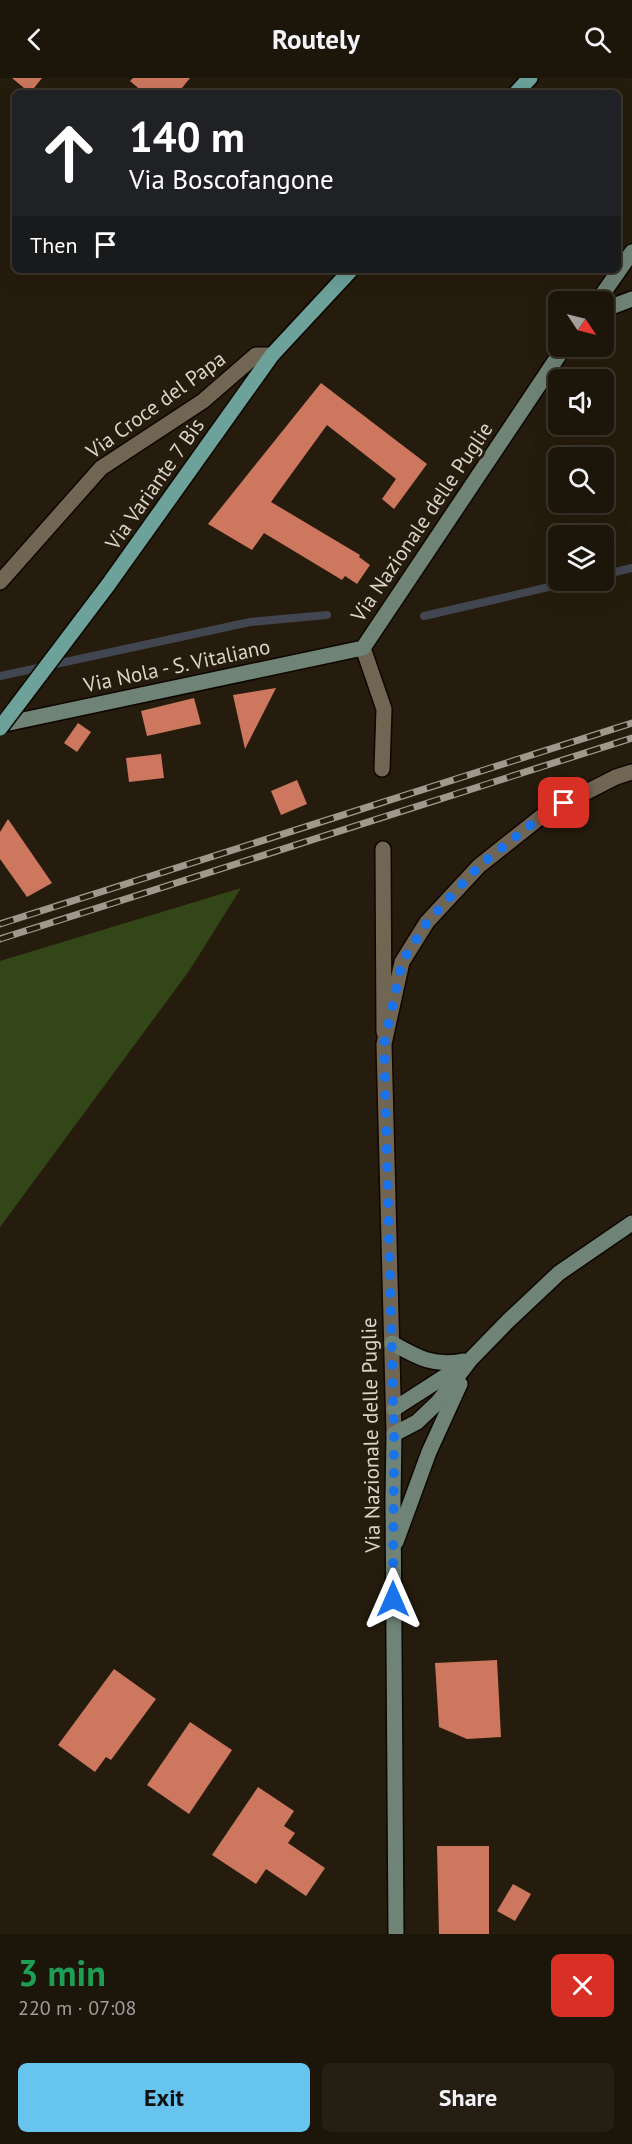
<!DOCTYPE html>
<html lang="en">
<head>
<meta charset="utf-8">
<style>
	:root { --surface:#1c150a; --page:#251e13; --text:#f1f3f6; --muted:#a09f9c; --line:#3a342b; --accent:#66c4ef }
	body { margin:0; font-family:"PT Sans",sans-serif; background:var(--page); color:var(--text); height:100vh; display:flex; flex-direction:column; font-size:22px; white-space:nowrap }
	* { box-sizing:border-box; margin:0 }
	p { font-size:20px; color:var(--muted) }
	.icon { flex:none; width:33px; height:33px; fill:none; stroke:currentColor; stroke-width:2; stroke-linecap:round; stroke-linejoin:round }
	.map { position:relative; height:1856px; overflow:hidden }
	.side { display:flex; flex-direction:column; background:var(--surface); flex:1 }
	.side>* { flex:none }
	.hud { position:absolute; left:12px; top:12px; width:609px; height:183px; border-radius:9px; box-shadow:0 6px 24px #0002,0 0 0 2px var(--line); background:#202124; color:#fff; overflow:hidden }
	.needle { width:39px; rotate:125deg }
	.fabs { position:absolute; left:548px; top:213px; display:grid; gap:12px }
	.fabs a { display:grid; place-items:center; width:66px; height:66px; border-radius:9px; background:var(--surface); box-shadow:0 6px 24px #0002,0 0 0 2px var(--line); font-size:30px }
	.pin { position:absolute; display:grid; place-items:center; width:51px; height:51px; color:#fff; margin:-26px; border-radius:12px; box-shadow:0 3px 9px #0006 }
	.me { position:absolute; width:66px; margin:-33px; rotate:0deg; stroke-linejoin:round; filter:drop-shadow(0 0 4px #0008) }
	.turn { display:flex; align-items:center; gap:21px; height:126px; padding:0 18px; font-size:27px }
	.turn .icon { width:78px; height:78px; stroke-width:2.5 }
	.turn b { display:block; font-size:42px; line-height:51px }
	.then { display:flex; align-items:center; height:57px; padding:0 18px; background:#0003; gap:12px; font-size:22px }
	.round { display:grid; place-items:center; flex:none; width:63px; height:63px; border-radius:9px; background:var(--page) }
	.head { display:flex; align-items:center; justify-content:space-between; height:102px; padding:0 18px }
	h1 { font-size:36px; font-weight:700; line-height:45px; color:#1e9e55 }
	.button { display:flex; gap:12px; margin-top:auto; padding:12px 18px }
	.button a { flex:1; height:69px; border-radius:9px; background:var(--accent); color:#111; font-size:24px; font-weight:700; line-height:69px; text-align:center }
	.button a+a { background:var(--page); color:var(--text) }
	header { display:flex; justify-content:space-between; align-items:center; height:78px; padding:0 18px; background:var(--surface); font-size:27px; font-weight:700 }
	.map>svg:first-child { display:block }
</style>
</head>
<body>
<header><svg class="icon" aria-label="back" viewBox="0 0 24 24"><path d="M15 5l-7 7 7 7"/></svg>Routely<svg class="icon" aria-label="search" viewBox="0 0 24 24"><circle cx="10" cy="10" r="6"/><path d="M15 15l6 6"/></svg></header>
<div class="map">
<svg width="632" height="1856" viewBox="0 0 632 1856">
	<rect width="100%" height="100%" fill="#261c0d"/>
	<path fill="#334617" d="M241,810L189,893L0,1149V883Z"/>
	<g fill="none" stroke-linecap="round" stroke-linejoin="round">
		<g stroke="#414650" stroke-width="8">
			<path d="M603,497L632,490"/>
			<path d="M424,538L579,502"/>
			<path d="M0,598L250,544L327,537"/>
		</g>
	</g>
	<g fill="#cc775e">
		<path d="M12,0H42L30,15Z"/>
		<path d="M133,0H190L178,15H144L130,3Z"/>
		<path d="M321,305L427,386L394,431L382,421L396,401L327,347L271,424L360,477L359,479L370,487L357,506L345,498L342,502L264,455L252,472L208,446Z"/>
		<path d="M276,610L245,671L233,617Z"/>
		<path d="M194,620L201,646L147,658L141,633Z"/>
		<path d="M78,645L91,654L77,674L64,665Z"/>
		<path d="M161,676L164,700L129,704L126,680Z"/>
		<path d="M297,702L307,726L281,737L271,713Z"/>
		<path d="M8,741L52,805L27,819L0,781V754Z"/>
		<path d="M497,1582L501,1659L467,1661L439,1649L435,1585Z"/>
		<path d="M114,1591L156,1621L111,1682L106,1679L95,1694L58,1667Z"/>
		<path d="M190,1644L232,1672L189,1736L147,1707Z"/>
		<path d="M258,1709L294,1733L284,1748L295,1755L288,1765L325,1790L306,1818L266,1791L256,1806L212,1777Z"/>
		<path d="M437,1768H489V1856H439Z"/>
		<path d="M513,1806L531,1816L515,1843L497,1833Z"/>
	</g>
	<g fill="none" stroke-linecap="round" stroke-linejoin="round">
		<g stroke="#0e0600" stroke-width="18">
			<g id="minor">
				<path d="M363,570L384,631L382,691"/>
				<path d="M383,771L384,954"/>
			</g>
		</g>
		<g stroke="#0e0600" stroke-width="18">
			<g id="tertiary">
				<path d="M0,504L101,390L203,323L256,277H272"/>
				<path d="M394,1356L384,966L402,884L427,844L479,788L547,734L616,699L632,694"/>
			</g>
		</g>
		<g stroke="#0e0600" stroke-width="18">
			<g id="secondary">
				<path d="M597,224L632,174"/>
				<path d="M603,232L632,221"/>
				<path d="M0,647L363,570L565,268"/>
				<path d="M392,1265C417,1279 433,1289 463,1283"/>
				<path d="M394,1331L464,1286"/>
				<path d="M396,1464L429,1374L460,1306"/>
				<path d="M396,1856L393,1421L394,1356L417,1344L438,1324L471,1281L508,1243L559,1195L632,1145"/>
			</g>
		</g>
		<g stroke="#0e0600" stroke-width="18">
			<g id="primary">
				<path d="M516,15L530,0"/>
				<path d="M108,507L272,277L351,192"/>
			</g>
		</g>
		<use href="#minor" stroke="#716554" stroke-width="15"/>
		<use href="#tertiary" stroke="#716554" stroke-width="15"/>
		<use href="#secondary" stroke="#6f8477" stroke-width="15"/>
		<use href="#primary" stroke="#6ca29a" stroke-width="15"/>
		<g stroke="#a0988d" stroke-width="7">
			<g id="rail">
				<path d="M0,846L632,645"/>
				<path d="M0,861L632,660"/>
			</g>
		</g>
		<use href="#rail" stroke="#261c0d" stroke-width="4.5" stroke-dasharray="14" stroke-linecap="butt"/>
		<g stroke="#0e0600" stroke-width="18" stroke-linecap="butt">
			<path id="primary-bridge" d="M0,650L108,507"/>
		</g>
		<use href="#primary-bridge" stroke="#6ca29a" stroke-width="15"/>
	</g>
	<g fill="none" stroke-linecap="round" stroke-linejoin="round">
		<path stroke="#1a73e8" stroke-width="10" stroke-dasharray="0 18" d="M393,1521L394,1356L384,966L402,884L427,844L479,788L547,734L564,725"/>
	</g>
	<g text-anchor="middle" stroke-width="6" stroke-linejoin="round" paint-order="stroke">
		<g font-size="21" fill="#dad3ca" stroke="#261c0d">
			<text transform="translate(156 327) rotate(-36)" y="7">Via Croce del Papa</text>
			<text transform="translate(155 406) rotate(-55)" y="7">Via Variante 7 Bis</text>
			<text transform="translate(422 444) rotate(-56)" y="7">Via Nazionale delle Puglie</text>
			<text transform="translate(177 588) rotate(-12)" y="7">Via Nola - S. Vitaliano</text>
			<text transform="translate(371 1357) rotate(-91)" y="7">Via Nazionale delle Puglie</text>
		</g>
	</g>
</svg>
<div class="fabs">
<a><svg class="needle" viewBox="-14 -14 28 28"><path d="M0-13l5 13h-10z" fill="#e53935"/><path d="M0 13l5-13h-10z" fill="#a09f9c"/></svg></a>
<a><svg class="icon" aria-label="sound" viewBox="0 0 24 24"><path d="M4 9h4l5-4v14l-5-4H4zM17 9q2 3 0 6"/></svg></a>
<a><svg class="icon" aria-label="search" viewBox="0 0 24 24"><circle cx="10" cy="10" r="6"/><path d="M15 15l6 6"/></svg></a>
<a><svg class="icon" aria-label="layers" viewBox="0 0 24 24"><path d="M12 4l9 5-9 5-9-5zM3 14l9 5 9-5"/></svg></a>
</div>
<div class="pin" style="left:564px;top:725px;background:#d93025"><svg class="icon" aria-label="arrive" viewBox="0 0 24 24"><path d="M6 21V4h12l-3 4 3 4H6"/></svg></div>
<svg class="me" style="left:393px;top:1521px" viewBox="-20 -20 40 40"><path d="M0-17L14 15 0 8-14 15z" fill="#1a73e8" stroke="#fff" stroke-width="4"/></svg>
<div class="hud">
<div class="turn"><svg class="icon" aria-label="ahead" viewBox="0 0 24 24"><path d="M12 20V5M6 11l6-6 6 6"/></svg><div><b>140 m</b>Via Boscofangone</div></div>
<div class="then">Then<svg class="icon" aria-label="arrive" viewBox="0 0 24 24"><path d="M6 21V4h12l-3 4 3 4H6"/></svg></div>
</div>
</div>
<section class="side">
<div class="head"><div><h1>3 min</h1><p>220 m · 07:08</p></div><a class="round" style="background:#d93025;color:#fff"><svg class="icon" aria-label="close" viewBox="0 0 24 24"><path d="M6 6l12 12M18 6L6 18"/></svg></a></div>
<div class="button"><a>Exit</a><a>Share</a></div>
</section>
</body>
</html>
